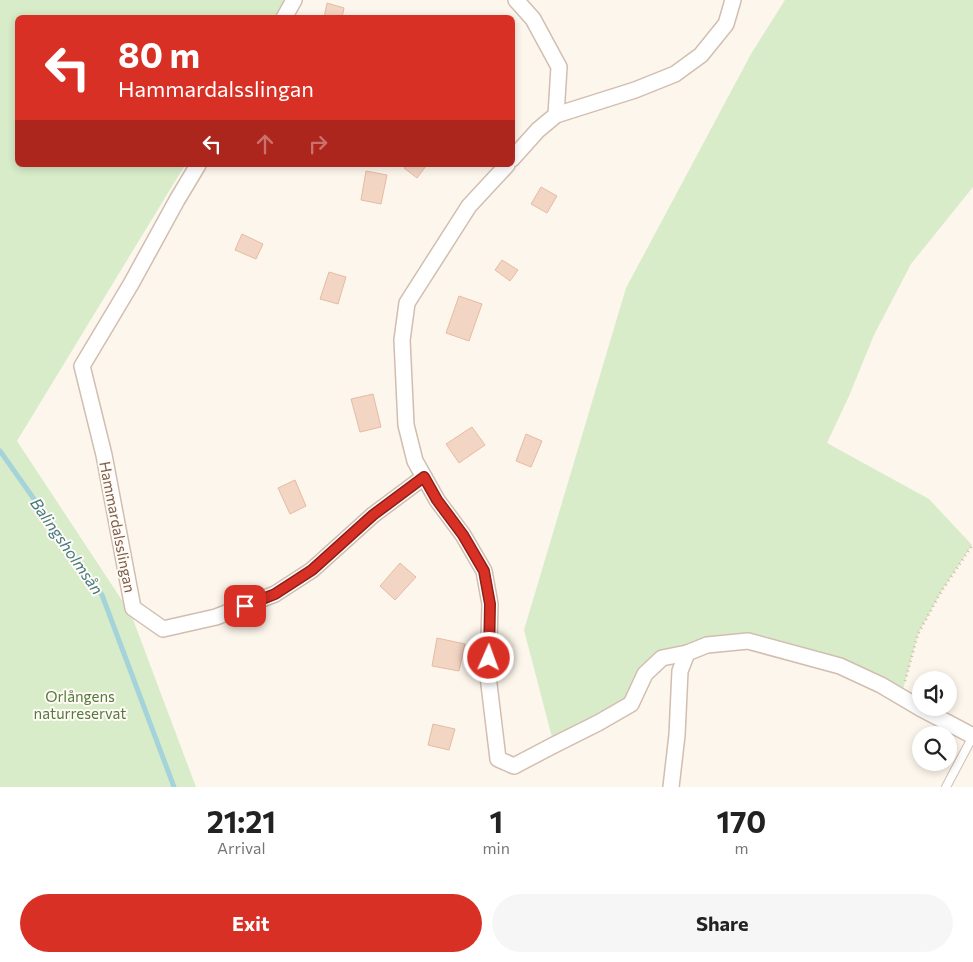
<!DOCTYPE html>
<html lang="en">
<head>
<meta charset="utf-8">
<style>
	:root { --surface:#fff; --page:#f6f6f6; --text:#222; --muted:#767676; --accent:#d93025 }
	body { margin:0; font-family:Commissioner,sans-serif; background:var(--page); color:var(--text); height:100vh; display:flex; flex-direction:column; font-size:19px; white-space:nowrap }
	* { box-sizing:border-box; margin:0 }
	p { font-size:16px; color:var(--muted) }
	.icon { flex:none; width:28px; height:28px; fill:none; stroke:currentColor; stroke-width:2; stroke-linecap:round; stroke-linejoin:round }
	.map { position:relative; height:787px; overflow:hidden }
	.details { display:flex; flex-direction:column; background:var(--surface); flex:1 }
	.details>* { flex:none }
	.top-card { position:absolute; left:15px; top:15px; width:500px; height:152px; border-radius:8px; box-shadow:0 2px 8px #0003; background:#d93025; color:#fff; overflow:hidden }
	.fabs { position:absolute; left:912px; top:671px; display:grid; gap:10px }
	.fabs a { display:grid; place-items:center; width:45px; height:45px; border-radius:50%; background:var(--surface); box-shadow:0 2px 8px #0003; font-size:25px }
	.pin { position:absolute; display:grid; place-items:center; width:42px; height:42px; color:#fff; margin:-21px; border-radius:10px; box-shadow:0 2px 8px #0006 }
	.me { position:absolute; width:55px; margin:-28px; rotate:2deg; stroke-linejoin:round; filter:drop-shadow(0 0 4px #0008) }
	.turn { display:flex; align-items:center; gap:18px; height:105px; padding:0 20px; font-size:22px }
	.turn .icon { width:65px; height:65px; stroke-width:2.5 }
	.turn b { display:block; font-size:35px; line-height:42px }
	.lanes { display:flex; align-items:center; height:48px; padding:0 20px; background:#0003; justify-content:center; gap:25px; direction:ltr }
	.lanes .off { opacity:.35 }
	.eta { display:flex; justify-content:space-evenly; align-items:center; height:85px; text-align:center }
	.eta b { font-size:30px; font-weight:700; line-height:35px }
	.button { display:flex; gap:10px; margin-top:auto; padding:10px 20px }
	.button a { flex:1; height:58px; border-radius:30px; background:var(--accent); color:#fff; font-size:20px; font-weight:700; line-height:58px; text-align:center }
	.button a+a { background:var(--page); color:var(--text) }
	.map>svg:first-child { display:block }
</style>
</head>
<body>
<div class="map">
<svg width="973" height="787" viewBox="0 0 973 787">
	<rect width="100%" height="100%" fill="#fdf6ec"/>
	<g fill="#d8ecc9">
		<path d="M0,0H286L275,17L18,18V165H185L17,441L131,614L196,787H0Z"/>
		<path d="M785,0H973V187L911,264L874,335L849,396L827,443L929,499L972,545L941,592L918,634L901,697L881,685L748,641L662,658L631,704L554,745L524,630L626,288L751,54Z"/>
	</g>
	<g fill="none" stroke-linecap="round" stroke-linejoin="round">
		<path stroke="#a5d3da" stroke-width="5" d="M0,451L102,595L174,787"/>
	</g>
	<g fill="#f3d5c3" stroke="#e6bba3">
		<path d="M327,3L344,8L342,18H324Z"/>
		<path d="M406,165H425L426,166L417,178L404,168Z"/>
		<path d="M366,171L387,175L381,204L361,200Z"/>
		<path d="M541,187L557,196L547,213L531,204Z"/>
		<path d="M242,234L263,244L256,259L235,250Z"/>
		<path d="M502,260L518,270L510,281L495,270Z"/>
		<path d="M329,272L346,277L338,304L320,299Z"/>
		<path d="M459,296L482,304L469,341L446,333Z"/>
		<path d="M373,394L381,427L360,432L351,399Z"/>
		<path d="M472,427L485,445L459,463L446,444Z"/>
		<path d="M526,434L542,441L531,467L516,461Z"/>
		<path d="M295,480L306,506L290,514L278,488Z"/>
		<path d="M400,563L416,577L395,600L380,586Z"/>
		<path d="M437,638L465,644L459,671L432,666Z"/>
		<path d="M433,724L455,729L449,750L428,745Z"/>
	</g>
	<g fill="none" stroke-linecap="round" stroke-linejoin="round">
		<g stroke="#d1beb0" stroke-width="10">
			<path id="lane" d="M946,787L973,736"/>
		</g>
		<g stroke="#d1beb0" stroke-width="18">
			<g id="street">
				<path d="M516,0L533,19L559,67L556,115"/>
				<path d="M284,18L294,0"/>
				<path d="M512,159L538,130L556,115L635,90L675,74L701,55L726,24L733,0"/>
				<path d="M198,165L177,200L131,284L82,366L104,455L133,608L163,629L216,617L275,594L312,570L373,515L424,477"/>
				<path d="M507,165L469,206L407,303L402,340L406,425L415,461L437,500L463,535L484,571L490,604L488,676L498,759L514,766L554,745L598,723L631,704L645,674L662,658L687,653L707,645L748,641L840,666L881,685L920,708L973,736"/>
				<path d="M671,787L677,735L680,671L687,653"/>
			</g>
		</g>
		<path stroke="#d9b8a5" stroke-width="3" stroke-dasharray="1 4" stroke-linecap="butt" d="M905,681L918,634L941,592L973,544"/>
		<use href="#lane" stroke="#fff" stroke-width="8"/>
		<use href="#street" stroke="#fff" stroke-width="15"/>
	</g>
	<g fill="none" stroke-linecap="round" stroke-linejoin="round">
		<g stroke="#8d1f18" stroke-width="12">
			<path id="route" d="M245,606L275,594L312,570L373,515L424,477L437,500L463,535L484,571L490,604L489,658"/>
		</g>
		<use href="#route" stroke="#d93025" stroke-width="9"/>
	</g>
	<g text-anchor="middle" stroke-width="4" stroke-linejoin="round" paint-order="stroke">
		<g font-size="15" fill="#7a5c4d" stroke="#fffaf3">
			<text transform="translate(117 527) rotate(79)" y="5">Hammardalsslingan</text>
		</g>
		<g font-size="15" fill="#537a41" stroke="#fffaf3">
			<text x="80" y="702">Orlångens<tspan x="80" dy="17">naturreservat</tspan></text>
		</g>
		<g font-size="16" font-style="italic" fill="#437c86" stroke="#fffaf3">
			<text transform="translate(67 546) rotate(55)" y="6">Balingsholmsån</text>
		</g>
	</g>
</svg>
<div class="fabs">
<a><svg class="icon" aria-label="sound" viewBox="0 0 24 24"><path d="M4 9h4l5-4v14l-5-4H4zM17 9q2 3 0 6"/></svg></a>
<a><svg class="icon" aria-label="search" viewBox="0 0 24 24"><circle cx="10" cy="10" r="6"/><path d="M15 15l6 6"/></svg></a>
</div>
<div class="pin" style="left:245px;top:606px;background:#d93025"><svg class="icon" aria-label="arrive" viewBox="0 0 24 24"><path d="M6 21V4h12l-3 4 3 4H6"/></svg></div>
<svg class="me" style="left:489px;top:658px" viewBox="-20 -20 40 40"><circle r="17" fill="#d93025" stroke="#fff" stroke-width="3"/><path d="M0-11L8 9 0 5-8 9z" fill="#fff"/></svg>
<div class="top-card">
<div class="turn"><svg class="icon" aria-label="left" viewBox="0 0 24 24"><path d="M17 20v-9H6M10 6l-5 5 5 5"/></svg><div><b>80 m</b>Hammardalsslingan</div></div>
<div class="lanes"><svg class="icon" aria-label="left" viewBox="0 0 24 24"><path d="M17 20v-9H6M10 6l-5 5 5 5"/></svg><svg class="icon off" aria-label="ahead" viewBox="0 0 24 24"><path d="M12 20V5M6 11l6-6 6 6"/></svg><svg class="icon off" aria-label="right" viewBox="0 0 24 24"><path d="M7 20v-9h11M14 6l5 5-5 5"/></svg></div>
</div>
</div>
<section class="details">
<div class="eta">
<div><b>21:21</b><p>Arrival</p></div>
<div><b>1</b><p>min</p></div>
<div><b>170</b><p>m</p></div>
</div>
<div class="button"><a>Exit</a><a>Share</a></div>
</section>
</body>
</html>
